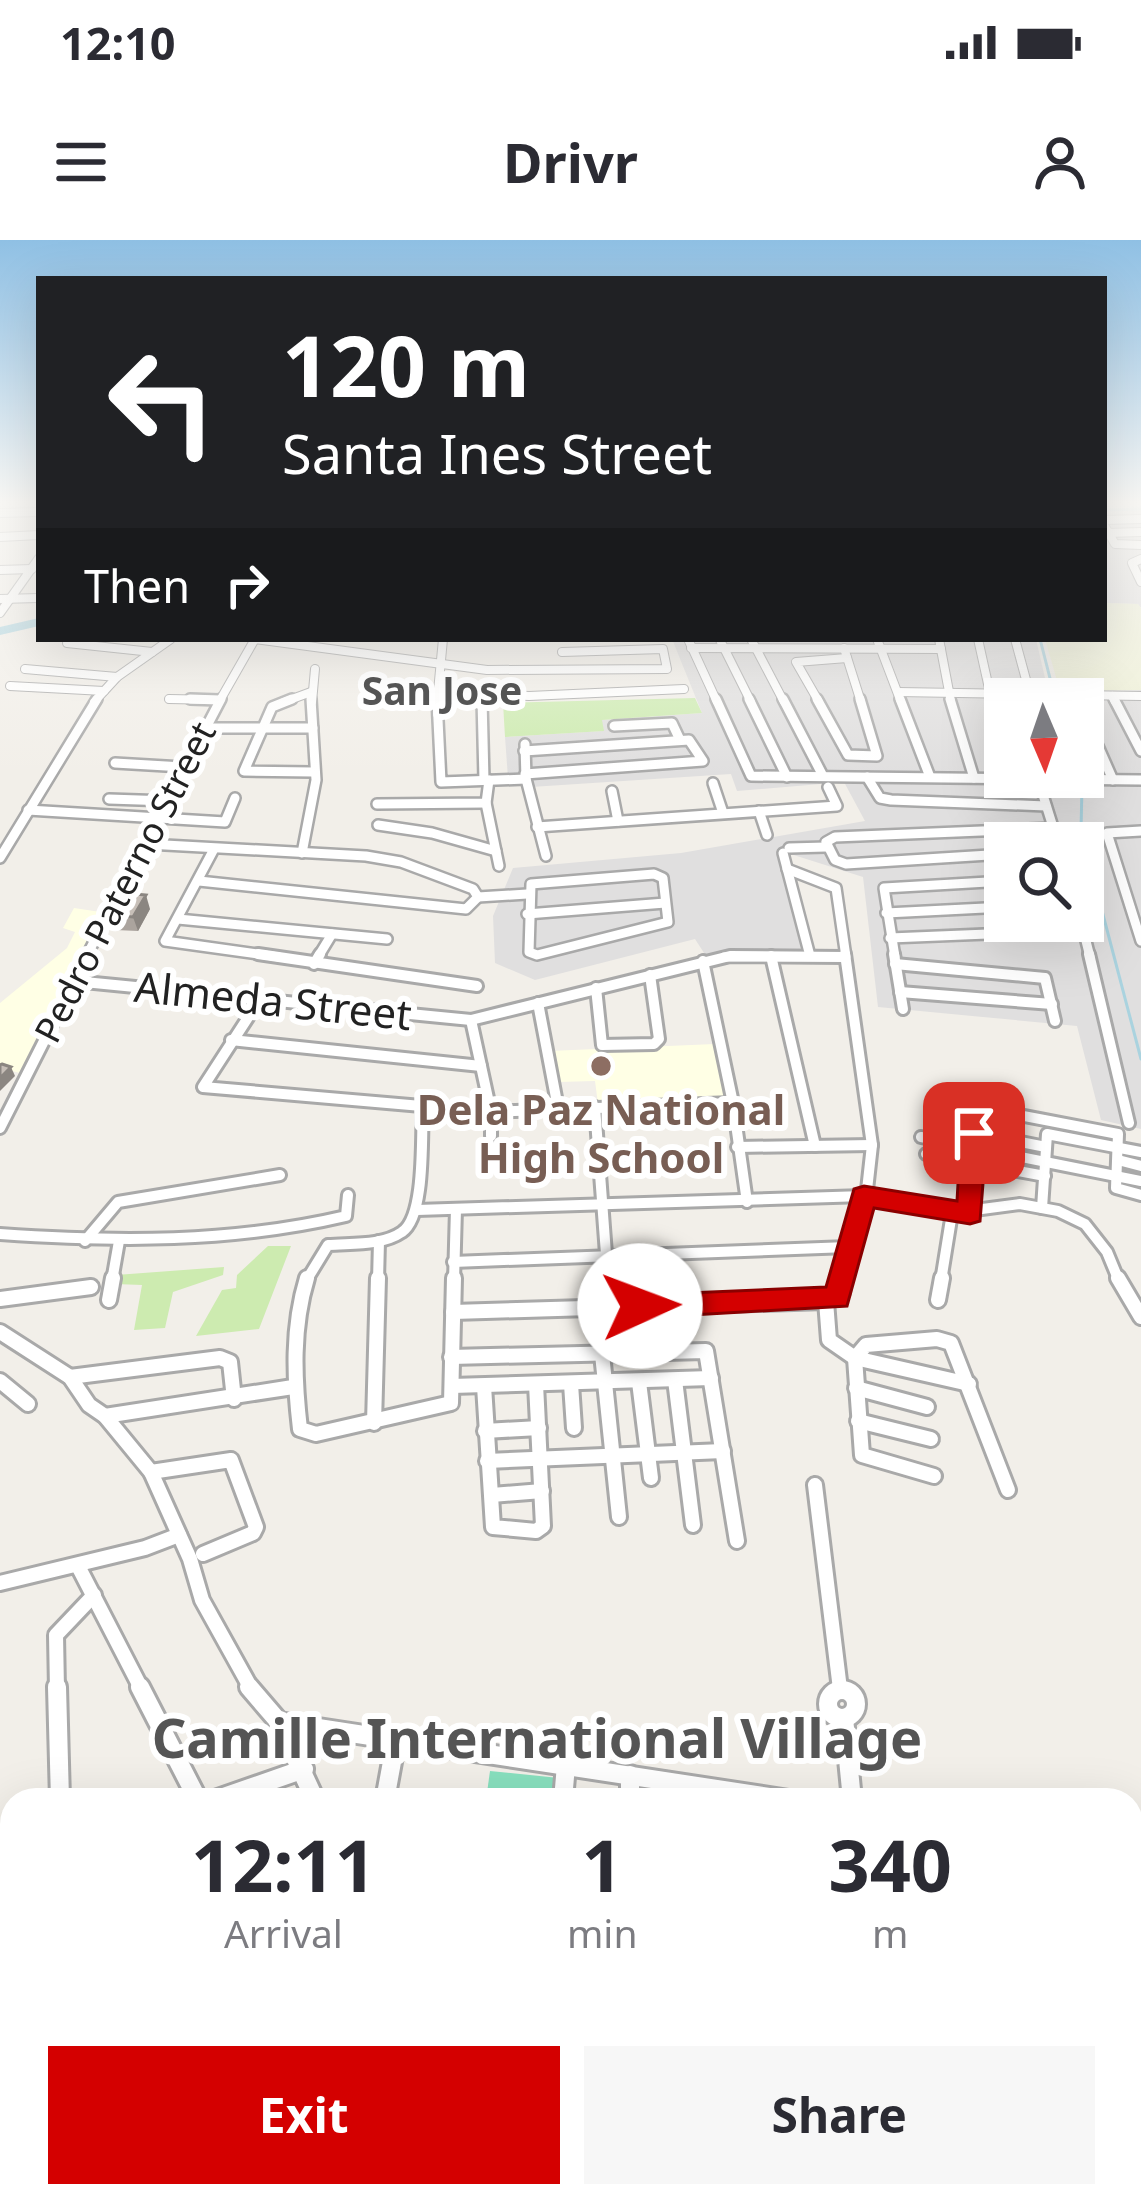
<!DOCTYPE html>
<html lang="en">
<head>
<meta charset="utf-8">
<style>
	:root { --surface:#fff; --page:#f7f7f7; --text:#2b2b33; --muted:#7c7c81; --accent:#d40000 }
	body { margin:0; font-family:"Noto Sans",sans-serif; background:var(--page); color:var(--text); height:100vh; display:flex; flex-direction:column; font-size:45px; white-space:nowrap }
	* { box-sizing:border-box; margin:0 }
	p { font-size:39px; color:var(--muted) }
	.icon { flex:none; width:66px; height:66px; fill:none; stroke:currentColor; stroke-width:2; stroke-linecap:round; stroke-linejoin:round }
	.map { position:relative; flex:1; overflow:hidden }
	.panel { position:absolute; left:0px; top:1548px; width:1143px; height:420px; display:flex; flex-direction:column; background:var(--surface); border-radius:36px 36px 0 0; box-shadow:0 12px 48px #0002 }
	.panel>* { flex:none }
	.banner { position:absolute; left:36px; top:36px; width:1071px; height:366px; border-radius:0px; box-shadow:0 12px 48px #0002; background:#202124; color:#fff; overflow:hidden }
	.needle { width:78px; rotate:178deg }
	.controls { position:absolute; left:984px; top:438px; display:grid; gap:24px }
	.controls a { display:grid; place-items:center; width:120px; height:120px; border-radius:0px; background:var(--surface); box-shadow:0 12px 48px #0002; font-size:60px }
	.pin { position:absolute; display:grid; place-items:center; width:102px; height:102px; color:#fff; margin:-51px; border-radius:24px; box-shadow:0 6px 18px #0006 }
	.me { position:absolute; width:132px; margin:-66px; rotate:88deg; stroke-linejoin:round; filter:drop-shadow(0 0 9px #0008) }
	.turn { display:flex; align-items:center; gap:42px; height:252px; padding:0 48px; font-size:54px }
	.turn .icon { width:156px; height:156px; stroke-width:2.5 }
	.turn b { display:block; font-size:84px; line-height:102px }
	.then { display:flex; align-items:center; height:114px; padding:0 48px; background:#0003; gap:24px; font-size:45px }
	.eta { display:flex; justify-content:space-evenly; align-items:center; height:204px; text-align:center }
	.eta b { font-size:72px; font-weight:700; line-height:84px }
	.primary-button { display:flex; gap:24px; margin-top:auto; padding:24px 48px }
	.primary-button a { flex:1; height:138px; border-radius:0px; background:var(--accent); color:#fff; font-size:48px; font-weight:700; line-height:138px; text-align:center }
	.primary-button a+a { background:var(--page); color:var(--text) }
	.status { display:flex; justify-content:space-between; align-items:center; height:84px; padding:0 60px; background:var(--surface); direction:ltr }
	.status svg { height:33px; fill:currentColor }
	header { display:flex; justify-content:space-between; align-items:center; height:156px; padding:0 48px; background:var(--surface); font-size:54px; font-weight:700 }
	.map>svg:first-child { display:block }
</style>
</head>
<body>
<div class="status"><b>12:10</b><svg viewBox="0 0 49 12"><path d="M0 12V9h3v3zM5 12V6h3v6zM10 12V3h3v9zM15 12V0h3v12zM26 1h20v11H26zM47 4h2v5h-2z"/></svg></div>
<header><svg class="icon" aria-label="menu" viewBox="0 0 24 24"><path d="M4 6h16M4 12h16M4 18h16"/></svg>Drivr<svg class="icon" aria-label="person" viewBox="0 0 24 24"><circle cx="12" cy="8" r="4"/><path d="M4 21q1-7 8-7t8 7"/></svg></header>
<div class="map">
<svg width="1141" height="1968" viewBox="0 0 1141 1968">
	<rect width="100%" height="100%" fill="#f2efe9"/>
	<g fill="#e0dfdf" fill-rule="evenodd">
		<path d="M1141,271V368L1138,364L1104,363V272Z"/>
		<path d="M672,399H1036L1048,451L1141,450V889L1101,880L1077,786L878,767L863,637L778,610L804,713L740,711L706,716L695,699L535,740L495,723L493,676L513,628L681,613L865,581L844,542L737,551L731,534L531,547L508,538L505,497L603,491L601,480L702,473ZM1005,459H1083V537H1005ZM1005,603H1083V681H1005Z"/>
	</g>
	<g fill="#ffffe5">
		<path d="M74,668L107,673L20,833L0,828V763L67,708L75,692L63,688Z"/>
		<path d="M715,804L725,861L598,864L595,841L558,842L549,811Z"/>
		<path d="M212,1956H439L429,1968H208Z"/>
	</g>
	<path fill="#eef0d5" d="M1104,363L1138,364L1141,368V450L1060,451L1045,399H1104Z"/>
	<g fill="#cdebb0">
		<path d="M695,458L702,473L602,480L604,491L505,497L503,463Z"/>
		<path d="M268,1006H291L259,1089L196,1096L222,1050L236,1048L237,1035Z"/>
		<path d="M224,1027L223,1035L173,1052L165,1088L134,1090L142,1045L115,1044L116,1035Z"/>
	</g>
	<path fill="#88e0be" d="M490,1531L559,1538L556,1560H486Z"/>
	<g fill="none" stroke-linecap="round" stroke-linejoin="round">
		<g stroke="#aad3df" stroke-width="3">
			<path d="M1104,270L1141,269"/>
			<path d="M1040,399L1053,450"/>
			<path d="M1082,545L1081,591L1141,819"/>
		</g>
		<path fill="#aad3df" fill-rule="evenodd" d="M39,378V386L0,395V387Z"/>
		<g stroke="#a9a9a9" stroke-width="10">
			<g id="minor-far4">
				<path d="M0,273L39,272"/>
				<path d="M1104,280L1141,279"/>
				<path d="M1104,285L1115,304L1141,305"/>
				<path d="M1107,293L1141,292"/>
				<path d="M0,297L39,295"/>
				<path d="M1141,319L1132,323L1141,342"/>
				<path d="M0,330L32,329"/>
				<path d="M0,359L39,358"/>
				<path d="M0,373L39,318"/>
				<path d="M688,399L717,462"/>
				<path d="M751,399L784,462"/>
				<path d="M877,399L901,462"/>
				<path d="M939,399L951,462"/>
				<path d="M978,399L992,462"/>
				<path d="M1015,399L1031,458"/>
				<path d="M720,400L751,462"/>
				<path d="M67,403L152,412"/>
				<path d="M691,408L941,409"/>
				<path d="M844,408L861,462"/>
				<path d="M25,429L117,437"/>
				<path d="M10,446L104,451"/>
				<path d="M436,452L529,456L684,449"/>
				<path d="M898,452L1141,456"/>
				<path d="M1112,456L1115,462"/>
				<path d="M169,459L219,460"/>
				<path d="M94,462L117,437L171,399"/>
				<path d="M219,462L255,399L487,430L667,429L663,409L562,412"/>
				<path d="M284,462L311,452"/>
				<path d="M312,462L315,429"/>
				<path d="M437,462L443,399"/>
				<path d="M819,462L796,422L847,418"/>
			</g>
		</g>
		<g stroke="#a9a9a9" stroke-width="14">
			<g id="minor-far3">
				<path d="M190,459L219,460"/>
				<path d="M292,459L272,467L244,531L313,532"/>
				<path d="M437,459L441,542L526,539"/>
				<path d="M482,459L484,540"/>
				<path d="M716,459L751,536L1141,540"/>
				<path d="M749,459L787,537"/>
				<path d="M783,459L823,536"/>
				<path d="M817,459L848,515L877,516L860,459"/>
				<path d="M900,459L930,537"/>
				<path d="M950,459L974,538"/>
				<path d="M991,459L1005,499"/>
				<path d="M1114,459L1141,511"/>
				<path d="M1083,472L1113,540"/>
				<path d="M614,486L672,483L680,500"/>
				<path d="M203,488H313"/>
				<path d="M525,504L526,539L546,616"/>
				<path d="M524,511L689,500L703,521L525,534"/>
				<path d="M115,523L183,527"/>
				<path d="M867,537L880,558L891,560L1046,566"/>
				<path d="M1038,539L1058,603"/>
				<path d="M713,543L723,573"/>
				<path d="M612,551L618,581"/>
				<path d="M109,559L169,561"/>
				<path d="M486,563L499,626"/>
				<path d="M377,564L486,563L489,540"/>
				<path d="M28,570L225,582L235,558"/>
				<path d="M759,571L767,595"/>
				<path d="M378,585L432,593L496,611"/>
				<path d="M537,587L837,566L828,547"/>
				<path d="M1141,591L1107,593L1141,701"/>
				<path d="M147,604L366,616L401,622L473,649L478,657L466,669L199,641"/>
				<path d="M789,608L826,607"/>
				<path d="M214,609L165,701L279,717"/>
				<path d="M302,613L316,540L311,459"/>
				<path d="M783,613L810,716"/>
				<path d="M1005,614L846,624L835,620L826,602L835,597L1053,588"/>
				<path d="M0,618L97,459"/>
				<path d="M787,629L836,648L846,717"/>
				<path d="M654,634L663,638L668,682L537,715L529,712L531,644Z"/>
				<path d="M478,657L527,654"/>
				<path d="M886,673L1005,667"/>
				<path d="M527,674L665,663"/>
				<path d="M178,679L387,699"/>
				<path d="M1081,681L1090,717"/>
				<path d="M890,698L1033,692L1035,681"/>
				<path d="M86,717L221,459"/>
				<path d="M318,717L332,694"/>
				<path d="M724,717H845"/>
				<path d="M895,717L884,648L1005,641"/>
			</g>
		</g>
		<g stroke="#a9a9a9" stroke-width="16">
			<g id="minor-far2">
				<path d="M258,714L477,746"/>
				<path d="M894,714L903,769"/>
				<path d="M1089,714L1129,883"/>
				<path d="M771,716L815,906"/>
				<path d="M703,721L733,863L747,962"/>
				<path d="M314,724L320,714"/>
				<path d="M895,724L1045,738L1055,781"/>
				<path d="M74,741L471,780L730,716L845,717"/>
				<path d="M596,748L602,805L654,804L659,799L650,735"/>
				<path d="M900,752L1052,764"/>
				<path d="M260,759L203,847L491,872L733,863"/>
				<path d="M538,763L558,868"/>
				<path d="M471,780L491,872V896"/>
				<path d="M231,800L481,826"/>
				<path d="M595,867L606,1014"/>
				<path d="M0,888L88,714"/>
				<path d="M974,893L1046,907"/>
				<path d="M921,897L1141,941"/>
				<path d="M737,907L872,905"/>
				<path d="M926,914L1045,936"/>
				<path d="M1118,920L1141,926"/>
				<path d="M1042,968L1047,894L1141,912"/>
				<path d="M417,970L864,956L952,973L1020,964L1058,971L1085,984L1107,1012L1119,1041"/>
				<path d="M970,973L977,867L1118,894L1116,948L1141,955"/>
				<path d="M0,994C117,1002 231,1003 346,976L348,955"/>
				<path d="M85,1001L118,962L280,935"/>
				<path d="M453,1022L848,1007"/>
				<path d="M112,1041L119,1001"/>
				<path d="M306,1041L328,1005C351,1003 382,1006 402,992C426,976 421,894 423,865"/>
				<path d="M378,1041L379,1001"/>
				<path d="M454,1041L456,969"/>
				<path d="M844,1041L848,1007L867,950L872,905L845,714"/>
				<path d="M941,1041L952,973"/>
			</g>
		</g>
		<g stroke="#a9a9a9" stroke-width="20">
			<g id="minor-far1">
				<path d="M307,1038C292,1087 294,1138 300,1189L316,1194L451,1163L454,1038"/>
				<path d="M1118,1038L1141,1077"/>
				<path d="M0,1059L91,1047"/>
				<path d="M109,1060L113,1038"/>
				<path d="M938,1060L942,1038"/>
				<path d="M826,1061L829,1100L855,1118L969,1144"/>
				<path d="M453,1072L826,1061L842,1052L844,1038"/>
				<path d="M0,1092L70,1137L89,1165L105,1176L151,1232L190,1319L202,1360L252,1450"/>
				<path d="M602,1114L619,1277"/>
				<path d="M451,1117L706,1111L737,1301"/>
				<path d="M70,1137L220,1118L230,1122L234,1159"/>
				<path d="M675,1140L693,1285"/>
				<path d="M0,1141L28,1164"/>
				<path d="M639,1142L651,1238"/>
				<path d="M571,1144L574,1188"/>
				<path d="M452,1146L711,1138"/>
				<path d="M484,1146L493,1287L536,1291L543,1286L536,1144"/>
				<path d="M856,1148L927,1167"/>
				<path d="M105,1176L293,1147"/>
				<path d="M858,1181L931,1199"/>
				<path d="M374,1183L378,1038"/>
				<path d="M485,1191L539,1188"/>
				<path d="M487,1221L723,1211"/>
				<path d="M151,1232L231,1220L256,1287L253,1293L203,1314"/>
				<path d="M934,1236L862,1215L855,1118L866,1105L937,1099L951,1103L1008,1250"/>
				<path d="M815,1245L840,1449"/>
				<path d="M492,1255L542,1251"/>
				<path d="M78,1326L142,1450"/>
				<path d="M0,1343L145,1308L179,1295"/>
				<path d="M57,1450L56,1395L94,1355"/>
			</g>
		</g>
		<g stroke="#a9a9a9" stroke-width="24">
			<g id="minor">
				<path d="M57,1447L60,1560"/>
				<path d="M140,1447L198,1560"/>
				<path d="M249,1447L279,1482L315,1560"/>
				<circle cx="842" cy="1464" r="14"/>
				<path d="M844,1478L852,1560"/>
				<path d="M279,1482L789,1560"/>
				<path d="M630,1535V1560"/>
				<path d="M215,1560L304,1529"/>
				<path d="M385,1560L396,1500"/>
				<path d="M563,1560L566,1525"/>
				<path d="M0,1627L12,1623"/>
				<path d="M797,1956L798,1968"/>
				<path d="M901,1956L902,1968"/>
				<path d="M199,1968L203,1956"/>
			</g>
		</g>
		<use href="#minor-far4" stroke="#fff" stroke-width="8"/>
		<use href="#minor-far3" stroke="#fff" stroke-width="9"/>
		<use href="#minor-far2" stroke="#fff" stroke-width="10"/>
		<use href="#minor-far1" stroke="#fff" stroke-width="14"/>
		<use href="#minor" stroke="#fff" stroke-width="18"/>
	</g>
	<path fill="#aba49e" d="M150,669L138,691L115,690L110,675Z"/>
	<g fill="#8b8681">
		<path d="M146,655L150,669L138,691L133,677Z"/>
		<path d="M11,827L15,836L0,851V838Z"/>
	</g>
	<g fill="#c7bfb8" stroke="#8b8681" stroke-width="3">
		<path d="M124,653L146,655L133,677L110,675Z"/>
		<path d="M2,824L11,827L0,838V825Z"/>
	</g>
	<linearGradient id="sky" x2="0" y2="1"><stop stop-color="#8fc0e4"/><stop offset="0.49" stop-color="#f9f8f5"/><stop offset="1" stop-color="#f9f8f5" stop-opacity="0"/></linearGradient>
	<rect width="1141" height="535" fill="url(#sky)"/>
	<path fill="#d40000" stroke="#8a0000" stroke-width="3" d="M974,884L987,893L980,981L970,984L874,968L847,1066L640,1078L629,1075L625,1066L629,1058L640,1055L826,1047L854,949L864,946L957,961L961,893Z"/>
	<circle fill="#8d6e63" stroke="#fff" stroke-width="4.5" cx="601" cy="826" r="12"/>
	<g text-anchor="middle" stroke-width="12" stroke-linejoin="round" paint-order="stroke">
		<g font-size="36" fill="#222" stroke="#fff">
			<text transform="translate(125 642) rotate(-63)" y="13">Pedro Paterno Street</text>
		</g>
		<g font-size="39" font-weight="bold" fill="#555" stroke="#fff">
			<text x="442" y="465">San Jose</text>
		</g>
		<g font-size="42" fill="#222" stroke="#fff">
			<text transform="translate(273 761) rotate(6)" y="15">Almeda Street</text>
		</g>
		<g font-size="42" font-weight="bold" fill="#785e54" stroke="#fff">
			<text x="601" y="885">Dela Paz National<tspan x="601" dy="48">High School</tspan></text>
		</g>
		<g font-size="54" font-weight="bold" fill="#555" stroke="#fff">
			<text x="537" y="1518">Camille International Village</text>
		</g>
	</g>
</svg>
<div class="controls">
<a><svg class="needle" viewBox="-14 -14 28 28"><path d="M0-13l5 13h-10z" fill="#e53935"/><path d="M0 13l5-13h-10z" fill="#7c7c81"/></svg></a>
<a><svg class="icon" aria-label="search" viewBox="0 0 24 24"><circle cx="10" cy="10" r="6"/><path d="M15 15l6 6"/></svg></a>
</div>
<div class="pin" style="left:974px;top:893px;background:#d93025"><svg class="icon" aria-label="arrive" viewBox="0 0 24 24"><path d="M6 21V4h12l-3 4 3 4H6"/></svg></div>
<svg class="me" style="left:640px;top:1066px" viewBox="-20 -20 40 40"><circle r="19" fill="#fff"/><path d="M0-13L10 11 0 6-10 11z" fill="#d40000"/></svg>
<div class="banner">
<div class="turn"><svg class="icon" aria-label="left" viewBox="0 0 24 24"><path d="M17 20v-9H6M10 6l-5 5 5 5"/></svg><div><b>120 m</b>Santa Ines Street</div></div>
<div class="then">Then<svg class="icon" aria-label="right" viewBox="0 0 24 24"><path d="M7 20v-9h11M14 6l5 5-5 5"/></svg></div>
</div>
<section class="panel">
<div class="eta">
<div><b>12:11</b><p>Arrival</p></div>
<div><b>1</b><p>min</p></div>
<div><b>340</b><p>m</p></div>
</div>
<div class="primary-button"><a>Exit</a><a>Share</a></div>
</section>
</div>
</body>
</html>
